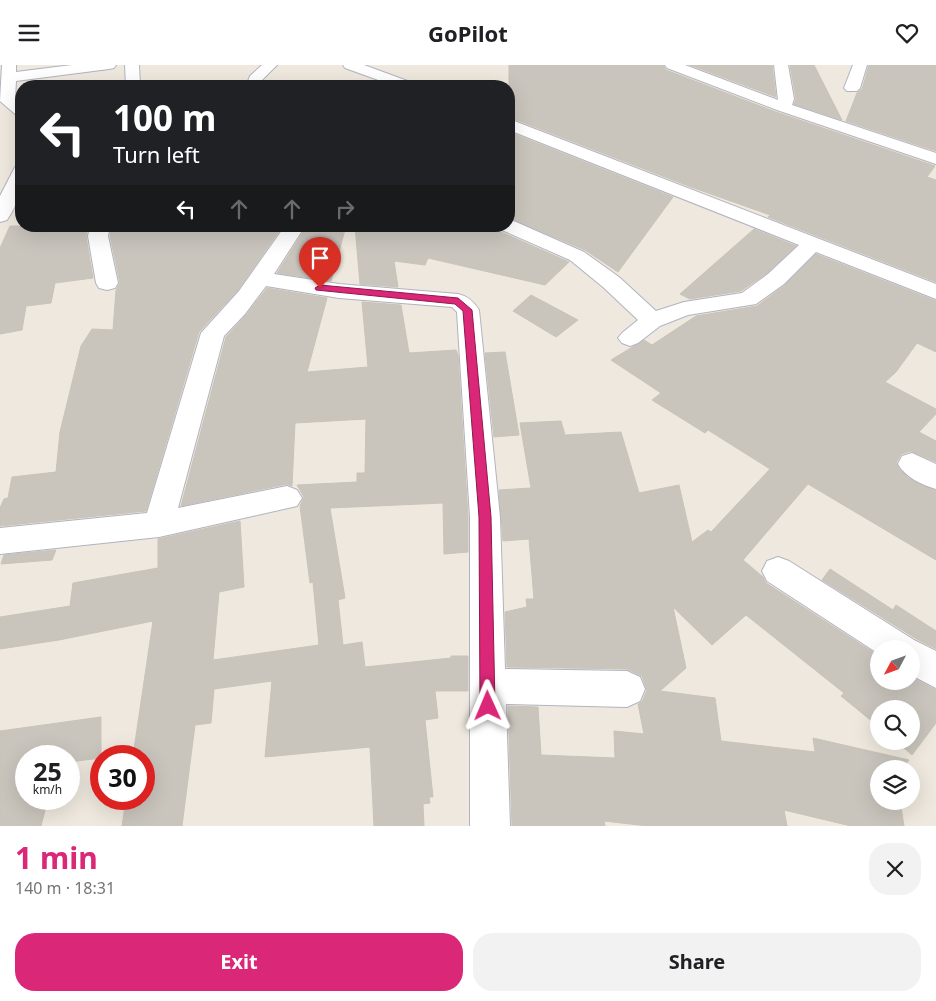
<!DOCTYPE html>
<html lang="en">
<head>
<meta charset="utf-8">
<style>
	:root { --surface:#fff; --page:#f2f2f2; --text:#202124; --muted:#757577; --accent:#db2777 }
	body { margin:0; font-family:"Noto Sans",sans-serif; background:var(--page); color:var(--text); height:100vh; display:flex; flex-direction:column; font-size:19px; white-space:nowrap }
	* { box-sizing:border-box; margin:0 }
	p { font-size:16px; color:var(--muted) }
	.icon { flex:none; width:28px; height:28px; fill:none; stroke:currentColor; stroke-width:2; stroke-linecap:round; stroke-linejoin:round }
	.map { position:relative; height:761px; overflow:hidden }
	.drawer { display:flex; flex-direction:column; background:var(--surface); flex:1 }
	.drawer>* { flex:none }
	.guide { position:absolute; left:15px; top:15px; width:500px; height:152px; border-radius:20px; box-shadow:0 5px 20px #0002; background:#202124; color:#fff; overflow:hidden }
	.needle { width:32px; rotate:229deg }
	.tools { position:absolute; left:870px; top:575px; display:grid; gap:10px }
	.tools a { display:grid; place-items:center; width:50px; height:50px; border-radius:50%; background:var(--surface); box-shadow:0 5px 20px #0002; font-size:25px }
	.speed { position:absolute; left:15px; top:680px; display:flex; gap:10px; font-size:25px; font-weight:700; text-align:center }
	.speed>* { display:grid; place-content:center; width:65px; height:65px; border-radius:50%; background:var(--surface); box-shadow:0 5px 20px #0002; line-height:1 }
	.speed small { font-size:12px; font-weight:400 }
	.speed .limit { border:8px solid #d22; background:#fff; color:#111 }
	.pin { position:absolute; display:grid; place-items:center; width:42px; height:42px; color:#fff; margin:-51px -21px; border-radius:50% 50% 50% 0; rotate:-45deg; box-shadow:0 0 5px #0007 }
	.pin .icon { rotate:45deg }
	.me { position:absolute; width:55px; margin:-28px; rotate:359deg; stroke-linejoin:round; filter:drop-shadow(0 0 4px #0008) }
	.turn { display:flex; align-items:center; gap:18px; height:105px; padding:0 15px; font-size:22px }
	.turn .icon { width:65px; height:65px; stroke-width:2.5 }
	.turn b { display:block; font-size:35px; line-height:42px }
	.lanes { display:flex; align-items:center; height:48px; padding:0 15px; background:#0003; justify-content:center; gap:25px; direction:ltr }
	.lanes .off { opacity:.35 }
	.round { display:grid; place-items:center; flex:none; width:52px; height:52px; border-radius:20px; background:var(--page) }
	.headline { display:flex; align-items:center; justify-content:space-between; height:85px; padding:0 15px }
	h1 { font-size:30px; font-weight:700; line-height:38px; color:var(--accent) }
	.primary-button { display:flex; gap:10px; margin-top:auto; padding:10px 15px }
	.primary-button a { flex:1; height:58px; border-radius:20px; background:var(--accent); color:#fff; font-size:20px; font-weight:700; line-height:58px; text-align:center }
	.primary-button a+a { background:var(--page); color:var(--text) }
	header { display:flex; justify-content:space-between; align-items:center; height:65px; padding:0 15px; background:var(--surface); font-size:22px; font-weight:700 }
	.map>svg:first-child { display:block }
</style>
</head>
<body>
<header><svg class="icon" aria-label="menu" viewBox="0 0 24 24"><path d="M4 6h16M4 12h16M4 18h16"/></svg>GoPilot<svg class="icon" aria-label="heart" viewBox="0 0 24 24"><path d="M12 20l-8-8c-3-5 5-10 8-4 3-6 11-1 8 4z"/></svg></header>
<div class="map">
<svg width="936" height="761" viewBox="0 0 936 761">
	<rect width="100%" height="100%" fill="#eee8de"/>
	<g fill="#c9c5bd" stroke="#c9c4b7">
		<path d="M509,0H663L666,5L776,47L935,101L927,112L936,115V217L768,152L770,150L691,122L509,52Z"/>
		<path d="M690,0H772L776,32Z"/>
		<path d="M790,0H814L842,55L794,39L796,34Z"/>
		<path d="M869,0H936V86L846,56L857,28L862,24Z"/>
		<path d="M509,67L673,132L618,207L585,185L509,153Z"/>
		<path d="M10,161H87L86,171L93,213L55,218L51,238L26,241L22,265L0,269V183Z"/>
		<path d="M307,161H346L331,216L277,208Z"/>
		<path d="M355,161H497L501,167L569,197L545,220L428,193L425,200L394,196L398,222L360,219Z"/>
		<path d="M112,162H282L238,225L199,267L146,446L0,461V443L4,434L8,433L12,412L56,407L60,367L81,281L92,264L113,265L116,225L120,218L110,171Z"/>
		<path d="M754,164L796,181L767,208L741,226L690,234L680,229Z"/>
		<path d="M816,189L936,236V287L917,278L896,307L885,317L936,344V349L919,367L936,376V397L911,386L901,389L896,398L900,405L908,413L936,426V495L808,419L743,495L763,512L766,518L879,591V616H911V612L936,625V658L912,690L896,676H911V644H879V662L841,631L844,628L746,550L712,580L673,542L686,603L660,626L715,633L721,676L815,687L813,673L909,695L902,704H879V736H900L904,761H851L784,745L787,761H648L604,756L605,761H512L508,641L538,642L541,690L615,693L614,666L644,669L638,639L642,637L647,625L642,611L627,604L507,602L505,547L527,542L526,534H534L529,474L503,476L499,425L531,423L520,358L561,356L565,370L621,367L639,428L679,420L692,477L708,465L711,467L770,404L708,365L705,368L652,335L661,328L611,295L644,275L652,280L696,251L757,241L785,220Z"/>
		<path d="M267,223L327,233L307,307L368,302L362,237L401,240L409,288L456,285L458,290L468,452V487L444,489L443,438L330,443L345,533L338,535L343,580L362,577L365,602L451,593V591H468V626H435L438,653L425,655L433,732H429L430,738L423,739L424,761H374L370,682L265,692L272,616L214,624L211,658L195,660L182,761H122L126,734H144V691H133L153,556L59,575L0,584V552L70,541L73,518L158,503V474L240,456L244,522L219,527L213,595L319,580L313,517L310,518L300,441L304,432L297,420L357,417V408H365L366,354L295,358L292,421L287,419L181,441L226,272L246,250Z"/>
		<path d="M531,230L578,255L556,272L513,246Z"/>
		<path d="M505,287L519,370L494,372L485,288Z"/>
		<path d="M56,485L52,495L1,499L4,490Z"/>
		<path d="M830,504L893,545L896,540L936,566V584L915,573L822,515Z"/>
		<path d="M101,652V693L69,697V691H26V734H48L41,761H0V666Z"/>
	</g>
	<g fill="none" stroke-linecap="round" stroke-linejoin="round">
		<g stroke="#b2b3c0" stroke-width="2">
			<g id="minor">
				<path d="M2,0H16V7L72,0H116L114,3L109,4L16,16L15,34L21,38V51L15,49L0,36Z"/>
				<path d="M125,0H139L140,21H126Z"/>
				<path d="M262,0H277L262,15L260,21H246L250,11Z"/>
				<path d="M343,0H364L413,18L416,21H395L345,3Z"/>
				<path d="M665,0H685L778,35L774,0H788L794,34L792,40L936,88V99L777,45L667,3Z"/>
				<path d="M853,0H867L860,23L857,26H847L844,23Z"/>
				<path d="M509,54L936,219V234L816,187L784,219L756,239L688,250L660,261L638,278L630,281L622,278L618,273L622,268L638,255L603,222L570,195L502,165L499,161H509V155L516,157L584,187L619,212L656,246L684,237L742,228L768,209L799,180L509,65Z"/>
				<path d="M21,101C22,121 19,138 7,155L0,157V131L15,102Z"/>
				<path d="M90,161H110L108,171L118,218L115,223L107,225L99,223L96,218L88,171Z"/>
				<path d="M285,161H305L274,209L339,219L458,229C468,231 474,237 479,245L500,452L505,604L627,606L640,612L645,624L640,636L627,642L506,639L510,761H470V452L457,247L452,242L339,233L266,221L245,249L224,271L178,443L287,421L297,425L302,433L297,441L159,472L0,489V463L147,448L201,268L239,226Z"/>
				<path d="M912,388L936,399V424C922,420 905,412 898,399L902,391Z"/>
				<path d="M778,492L789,496L914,575L936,586V623L911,610V584H879V589L767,516L762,506L767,496Z"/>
			</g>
		</g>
		<use href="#minor" fill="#fff" fill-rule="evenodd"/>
	</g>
	<path fill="#db2777" stroke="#8e194d" d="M320,220L458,233L472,245L491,452L495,641L493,646L488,649L483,646L480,641L479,452L463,246L455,239L316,225L315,223Z"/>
</svg>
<div class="tools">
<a><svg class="needle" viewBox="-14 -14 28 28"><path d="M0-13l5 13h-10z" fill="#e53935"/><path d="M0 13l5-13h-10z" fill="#757577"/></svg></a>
<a><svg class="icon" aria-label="search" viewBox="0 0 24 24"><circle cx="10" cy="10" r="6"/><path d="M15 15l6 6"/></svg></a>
<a><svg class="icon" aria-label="layers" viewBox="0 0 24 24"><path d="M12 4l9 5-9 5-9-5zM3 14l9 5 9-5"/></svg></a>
</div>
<div class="speed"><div>25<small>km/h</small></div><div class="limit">30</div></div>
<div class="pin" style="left:320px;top:223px;background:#d93025"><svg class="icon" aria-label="arrive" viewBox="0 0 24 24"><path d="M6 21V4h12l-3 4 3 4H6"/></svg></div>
<svg class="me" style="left:488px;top:641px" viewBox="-20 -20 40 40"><path d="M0-17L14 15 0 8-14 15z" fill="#db2777" stroke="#fff" stroke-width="4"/></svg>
<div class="guide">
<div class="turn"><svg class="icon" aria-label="left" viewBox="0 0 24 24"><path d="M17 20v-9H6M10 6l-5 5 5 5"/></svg><div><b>100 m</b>Turn left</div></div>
<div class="lanes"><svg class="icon" aria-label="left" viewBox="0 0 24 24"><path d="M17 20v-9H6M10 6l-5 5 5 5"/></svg><svg class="icon off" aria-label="ahead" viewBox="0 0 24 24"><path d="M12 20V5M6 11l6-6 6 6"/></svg><svg class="icon off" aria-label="ahead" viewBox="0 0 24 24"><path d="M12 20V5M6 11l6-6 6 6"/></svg><svg class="icon off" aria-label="right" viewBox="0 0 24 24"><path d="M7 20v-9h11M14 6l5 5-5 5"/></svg></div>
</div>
</div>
<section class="drawer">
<div class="headline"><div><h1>1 min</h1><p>140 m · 18:31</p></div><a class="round"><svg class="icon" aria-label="close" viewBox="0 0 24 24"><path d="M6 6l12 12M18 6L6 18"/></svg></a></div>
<div class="primary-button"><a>Exit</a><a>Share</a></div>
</section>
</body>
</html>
